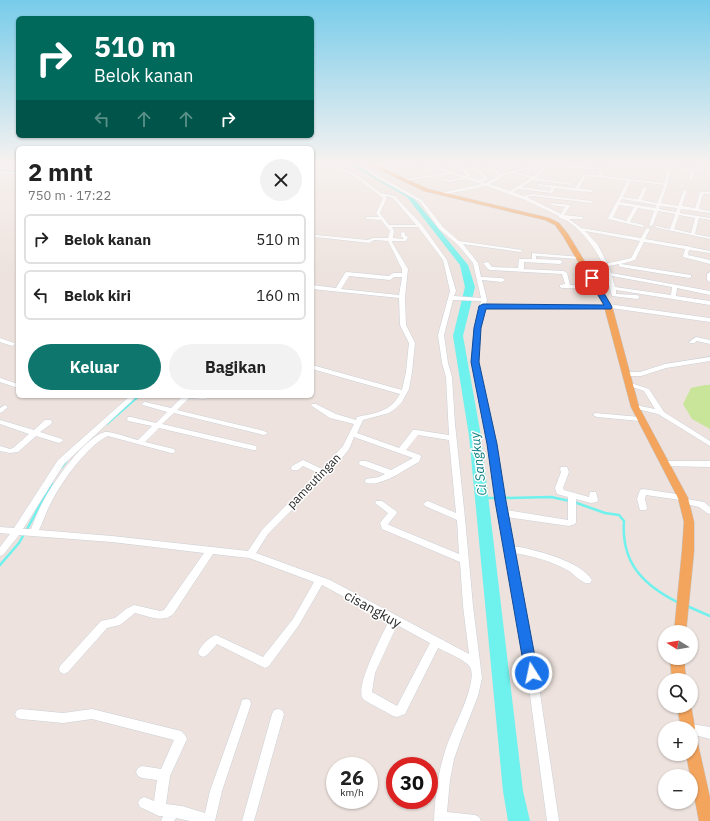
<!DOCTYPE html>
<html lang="id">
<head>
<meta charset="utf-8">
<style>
	:root { --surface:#fff; --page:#f2f2f2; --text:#222; --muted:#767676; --line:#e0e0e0; --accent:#0f766e }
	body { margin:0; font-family:"IBM Plex Sans",sans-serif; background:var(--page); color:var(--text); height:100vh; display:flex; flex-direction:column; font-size:15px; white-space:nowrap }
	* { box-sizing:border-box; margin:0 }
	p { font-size:13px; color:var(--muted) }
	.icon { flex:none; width:22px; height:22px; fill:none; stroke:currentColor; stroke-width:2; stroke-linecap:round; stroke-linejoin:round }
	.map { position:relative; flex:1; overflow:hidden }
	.details { position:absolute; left:16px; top:146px; width:298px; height:252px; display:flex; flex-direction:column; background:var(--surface); border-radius:6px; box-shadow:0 1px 3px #0004 }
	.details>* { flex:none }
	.top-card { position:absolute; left:16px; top:16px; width:298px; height:122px; border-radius:6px; box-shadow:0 1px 3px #0004; background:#00695c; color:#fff; overflow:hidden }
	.needle { width:26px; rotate:281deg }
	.controls { position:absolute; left:658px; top:625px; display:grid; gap:8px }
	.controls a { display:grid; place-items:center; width:40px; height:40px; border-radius:50%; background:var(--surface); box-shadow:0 1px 3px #0004; font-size:20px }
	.speed { position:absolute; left:326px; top:757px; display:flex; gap:8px; font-size:20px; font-weight:700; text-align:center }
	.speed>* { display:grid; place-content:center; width:52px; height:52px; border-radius:50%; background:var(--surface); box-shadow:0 1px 3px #0004; line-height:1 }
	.speed small { font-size:10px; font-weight:400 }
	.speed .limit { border:6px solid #d22; background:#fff; color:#111 }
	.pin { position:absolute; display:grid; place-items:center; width:34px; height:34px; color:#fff; margin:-17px; border-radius:8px; box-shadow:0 2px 6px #0006 }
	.me { position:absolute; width:44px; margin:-22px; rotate:350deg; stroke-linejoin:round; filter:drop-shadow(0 0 3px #0008) }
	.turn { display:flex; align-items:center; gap:14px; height:84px; padding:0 12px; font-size:18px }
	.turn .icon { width:52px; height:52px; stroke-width:2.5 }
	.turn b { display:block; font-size:28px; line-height:34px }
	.lanes { display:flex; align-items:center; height:38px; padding:0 12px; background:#0003; justify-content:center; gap:20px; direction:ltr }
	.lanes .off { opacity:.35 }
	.round { display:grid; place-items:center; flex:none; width:42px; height:42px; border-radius:21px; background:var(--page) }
	.head { display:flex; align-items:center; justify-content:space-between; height:68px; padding:0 12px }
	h1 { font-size:24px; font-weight:700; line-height:30px }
	.action { display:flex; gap:8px; margin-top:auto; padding:8px 12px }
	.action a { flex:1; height:46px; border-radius:24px; background:var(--accent); color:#fff; font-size:16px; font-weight:700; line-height:46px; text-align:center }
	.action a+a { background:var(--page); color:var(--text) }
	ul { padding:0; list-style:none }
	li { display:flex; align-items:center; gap:12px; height:50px; margin:0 8px 6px; padding:0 4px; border:2px solid var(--line); border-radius:6px }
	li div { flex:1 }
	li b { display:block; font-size:15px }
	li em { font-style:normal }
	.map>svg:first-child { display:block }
</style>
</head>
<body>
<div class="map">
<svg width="710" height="821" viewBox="0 0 710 821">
	<rect width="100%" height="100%" fill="#ede2dd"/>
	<path fill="#c9e599" d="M705,385H710V429L692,419L683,404L691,388Z"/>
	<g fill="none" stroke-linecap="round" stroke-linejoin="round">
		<path stroke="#6ff1ed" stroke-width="1" d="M0,170L18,172"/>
		<path stroke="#6ff1ed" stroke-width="2" d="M107,424L139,396"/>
		<g stroke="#6ff1ed" stroke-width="2.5">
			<path d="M61,468L67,460"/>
			<path d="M481,498H498"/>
			<path d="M503,498L551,497L570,501"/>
			<path d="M574,502L605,513L619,515L624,521C621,563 643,585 679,603"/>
			<path d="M26,531L52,483"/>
			<path d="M0,565L19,543L24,534"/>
			<path d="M687,606L710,616"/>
		</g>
		<path fill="#6ff1ed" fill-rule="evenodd" d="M347,163H354L411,195L468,265L475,287L463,336L481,436L523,791L530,821H508L503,791L469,436L453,336L465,287L460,265L407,197Z"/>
		<g stroke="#c9d0d9" stroke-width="1">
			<g id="minor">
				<path d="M327,163H331L357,175L381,193L395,196L422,225L447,260L456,291L454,296L481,298L473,263L458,245L439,229L420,202L372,175L357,163H361L374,173L422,200L443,227L459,241L522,250V251L520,252L463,244L478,263L481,277L502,278L505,280L502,282L482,280L487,300L486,304L606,305L608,304L710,318V322L611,308H485L480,328L478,362L496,444L506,510L568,520V497L557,494L555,488L561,472L560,469L561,467H567L569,472L563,488L564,490L589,497L590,492H596L598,500L597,502L591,503L576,499V522L575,524L569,526L507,517L513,546C533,549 581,561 592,580L590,583C583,585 575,575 569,571C552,561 533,556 514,553L537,673L559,821H547L527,673L496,501L488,444L472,362L474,328L481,301L453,300L444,335L448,363L452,377L455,424L465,518L473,606L482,678L478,696L461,739L454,759L450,780L447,812L475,815L479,817L481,821H434C435,797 438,772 446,748C452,730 462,713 468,694C470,686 474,675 470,667C466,660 446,652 438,648L405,714L397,717L393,716C387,712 368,703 363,699C354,688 383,633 389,621L322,585L299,625L269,666L265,668L217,644L207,655L203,657L199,655L198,652C201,646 209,637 216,635L263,657L293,619L314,582L249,558L213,554L174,613C164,624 148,616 135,613L120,625L107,628L68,672L64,674L60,672L59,669L60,666L101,621L115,618L126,609L134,605L160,611L164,610L204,553L112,542L19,535L3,555L0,556V547L10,534L0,533V527L14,528L58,460L130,396H137L64,464L23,529H31C35,519 39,508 45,498C55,480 85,437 105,432C111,431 130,438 138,440L152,426L128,421L127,419L128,417H131L156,423L167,412L143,405L142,404L143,403L145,402L171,408L183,396H203L206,398L205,399L189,398L177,410L264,431L268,433L264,435L174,413L162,424L256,446L257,448L256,450H253L159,428L145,442L174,449L175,451L174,453H171L108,436C88,445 63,480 53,499C47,509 44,520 39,530L112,536L248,551L262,530L318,473L303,466L298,470H292L291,468L292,466L303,460L322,469L343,446L354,424L330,418L312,406L311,405L312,404H316L336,414L356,420L357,417C376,413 390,412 400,394L312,369V365L402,390L406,372L409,343L400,325L399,298L312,289V285L336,288L345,273L347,272L389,276L393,273H402V269L388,241L374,240L369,243L316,237L314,236L316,235L368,240L373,238H388L390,231L381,220L367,219L365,218L367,217H379L376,213L383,198L355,177ZM385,196L393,198L416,225H389L380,213L387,198ZM392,227H418L443,260L450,291L438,335L442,363L446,377L449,435L416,430H413L399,448L357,433L363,420L389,413L395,409L402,402L409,389L412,372L415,343L406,325L405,297L408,269L392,242L393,241H406L408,237L405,235V233L403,232L401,233V236L403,238V239L393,238L394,231ZM349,276L390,280L394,277H402L399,295L341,289ZM418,435L449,440L456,513L428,501L425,502L424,504L425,506L457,520L459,554L389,525L388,524L397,513L396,511L382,501H376L375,503L388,513L380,523L382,529L460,562L463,606L469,654L330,580L256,553L268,534L337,464L349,449L354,437L413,458L391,470L366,461H360L359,463L360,465L385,474L379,477L366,479L365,481L366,483C382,487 405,469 419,462L421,457L420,455L406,450ZM397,625L430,643L397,706L372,692L375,673Z"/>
				<path d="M419,163H423L466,176V175L461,169L462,168H475L473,166L476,165L488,179L482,182L486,183L498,176L487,164L448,165L437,163H490L500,174L525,168L540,170L542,163H546L544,171L537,178L571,183H572V185L533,180L522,187L550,191L551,188L536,185L538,184L575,188L584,174L599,175V170L549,166L548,165L550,164L601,168L603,169V176L664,183L668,166L710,170V172L695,171L693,179L691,180L689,179L691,170L671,168L668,184L661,203L678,206L683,191L685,190L687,191L682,206L695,208L700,192H710V194H703L699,209L710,211V213L681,209L680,213L710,218V220L699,218L695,234L710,237V239L654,227L656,226L670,229L675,214L658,211L653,225L651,226L649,225L654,211L638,208L630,222L644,225V226L642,227L608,219V218L627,181L586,176L579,188L592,190V192L576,191L555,188L552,193H551L519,189L514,192L523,196L533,194L592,201L593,202L591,203L533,196L527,197L561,214L565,207L551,205V203L570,205V206L564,215L583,217V219H569L581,228L641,238L646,229L648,228L650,229L645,239L686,246H688L690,247L710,251V253L689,250L688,255L710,260V264L683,257V256L685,249L644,242L635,260L621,264L691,275V277L689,278L621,267L619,266V264L609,266L611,273L710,291V295L677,288L676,296L710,301V305L616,290V294L637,295L640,297L637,299L612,296L604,266L584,267L581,265L584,263H602C597,249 574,220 559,218V216L525,200L486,186L463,191L439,195V193H440L482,184L467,179L449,182L441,179L443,178L449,180L462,178L452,174L403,181V179H404L447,173ZM466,170H476L484,179L478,180L469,177L470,175ZM525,170L539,172L533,176L515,172ZM511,173L531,178L510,191L490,184C499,180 502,176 511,173ZM631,181L664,185L657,203L642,200L647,188L645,187L643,188L638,199L623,197ZM622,199L656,205L655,208L620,202ZM619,205L634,207L626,221L613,217ZM660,206L677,208L676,212L659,209ZM679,215L695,218L691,233L674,229ZM585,231L640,241L631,258L614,262L607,263L598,245ZM612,276L672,287L671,295L615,287Z"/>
				<path d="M0,171L18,173V175L0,173Z"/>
				<path d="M532,253L581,257V258L579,259L536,256V259L560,260L563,262L560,264L524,262V269L564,271L567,273L570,285H597L600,287L597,289L562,288L560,287V285L565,284L562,274L490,270L488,269L483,263L488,262L492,267L518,268L519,259H532Z"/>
				<path d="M710,272V282L707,280V274Z"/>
				<path d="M696,337L710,340V344L697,341L694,343H690L689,342Z"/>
				<path d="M0,338L14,343L15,344L12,346L0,342Z"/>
				<path d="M710,357V361L666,368L641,376H626L623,374L626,372H640L665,364Z"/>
				<path d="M0,378L18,384V388L0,382Z"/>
				<path d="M628,382L649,389L664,412L710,441V446L658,414L633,408L632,407L633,406L635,405L655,409L644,391L626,385L625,384L626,383Z"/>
				<path d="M5,405L8,407L2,412L0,413V408Z"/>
				<path d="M595,413L640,417L644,419L640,421L597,417L593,415Z"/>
				<path d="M0,420L34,430L45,420H51L52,422L51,424L40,432L62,439L63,441L59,443L36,436L18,452L10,453L0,451V446L10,449L13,448L29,434L0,424Z"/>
				<path d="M665,461H710V467L662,466L661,464L662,462Z"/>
				<path d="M643,489L683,495L686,496L687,499L704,502L710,507V514L707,513L699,507L681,503L680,500L646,495L645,499L647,508L646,510H640L637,499L640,490Z"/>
				<path d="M246,699L250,700L251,704L222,791L215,821H190L176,818L174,821H161L163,816H159L140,807L138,803L140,799L144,797L154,801L157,780L142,778L138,776L136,772L138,768L142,766L161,769L174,740L92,719L63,723L21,719L17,718L15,714L17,710L21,709L63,713L92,709L181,731L185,735L187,739L170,776L166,804L182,806L205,813L210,791L241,704L242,700Z"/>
				<path d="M278,709L282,710L284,714L254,821H242L272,714L274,710Z"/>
				<path d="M691,724L710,727V739L691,734V728H686L687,725Z"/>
			</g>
		</g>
		<g stroke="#c4c4c4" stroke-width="1">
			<g id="major">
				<path d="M366,163H371L428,189L549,218L559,223L568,234L612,306L639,407L688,498L694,522V551L686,632H674L682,551L684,522L678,498L631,407L604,306L563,236L555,225L545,220L424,191Z"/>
				<path d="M670,658H684L686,680H672Z"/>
				<path d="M677,706H691L695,728L693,733L691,734V728H681Z"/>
				<path d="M691,737L696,739L698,744L710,798V821H699L686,754H691Z"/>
			</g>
		</g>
		<use href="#minor" fill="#fff" fill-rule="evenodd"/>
		<use href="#major" fill="#f3a45d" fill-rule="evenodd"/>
	</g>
	<linearGradient id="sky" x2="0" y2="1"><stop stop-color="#77ccea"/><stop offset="0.59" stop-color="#f7f2f0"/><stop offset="1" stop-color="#f7f2f0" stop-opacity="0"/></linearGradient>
	<rect width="710" height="277" fill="url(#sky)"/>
	<path fill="#1a73e8" stroke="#114b97" d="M589,276L595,278L612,307L611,309H486L481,328L479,362L497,444L506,501L538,673L536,677L532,679L527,677L525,673L495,501L487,444L471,362L474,328L479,306L483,304L604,305L588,278Z"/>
	<g text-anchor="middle" stroke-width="3" stroke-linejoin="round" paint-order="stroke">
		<g font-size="12" fill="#2b2b2b" stroke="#fff">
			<text transform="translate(314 481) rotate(-46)" y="4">pameutingan</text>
		</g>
		<g font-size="13" font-style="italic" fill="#0c7e83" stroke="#fff">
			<text transform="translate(478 464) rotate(-97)" y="5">Ci Sangkuy</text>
		</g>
		<g font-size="14" fill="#2b2b2b" stroke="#fff">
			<text transform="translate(373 609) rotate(29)" y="5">cisangkuy</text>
		</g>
	</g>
</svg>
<div class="controls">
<a><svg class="needle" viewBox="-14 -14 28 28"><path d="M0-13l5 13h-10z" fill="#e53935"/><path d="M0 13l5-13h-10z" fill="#767676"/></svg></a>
<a><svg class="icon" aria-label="search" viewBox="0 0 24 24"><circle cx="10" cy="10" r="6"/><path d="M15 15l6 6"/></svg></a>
<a>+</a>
<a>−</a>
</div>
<div class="speed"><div>26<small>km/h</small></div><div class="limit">30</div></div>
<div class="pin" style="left:592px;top:278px;background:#d93025"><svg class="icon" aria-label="arrive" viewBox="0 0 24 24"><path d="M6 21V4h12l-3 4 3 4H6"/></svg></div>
<svg class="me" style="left:532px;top:673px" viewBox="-20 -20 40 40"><circle r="17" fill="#1a73e8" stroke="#fff" stroke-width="3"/><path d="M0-11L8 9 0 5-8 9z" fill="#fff"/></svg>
<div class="top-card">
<div class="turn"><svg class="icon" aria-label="right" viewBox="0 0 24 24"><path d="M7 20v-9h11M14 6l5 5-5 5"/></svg><div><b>510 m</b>Belok kanan</div></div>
<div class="lanes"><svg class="icon off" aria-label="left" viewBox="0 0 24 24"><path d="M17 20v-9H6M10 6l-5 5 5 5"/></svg><svg class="icon off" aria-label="ahead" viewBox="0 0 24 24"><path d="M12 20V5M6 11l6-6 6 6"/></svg><svg class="icon off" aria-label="ahead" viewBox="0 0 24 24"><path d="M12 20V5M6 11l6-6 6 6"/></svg><svg class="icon" aria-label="right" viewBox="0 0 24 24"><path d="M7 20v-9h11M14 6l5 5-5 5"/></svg></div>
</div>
<section class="details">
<div class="head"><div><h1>2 mnt</h1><p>750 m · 17:22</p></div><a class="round"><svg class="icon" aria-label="close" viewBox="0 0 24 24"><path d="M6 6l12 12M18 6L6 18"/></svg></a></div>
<ul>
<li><svg class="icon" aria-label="right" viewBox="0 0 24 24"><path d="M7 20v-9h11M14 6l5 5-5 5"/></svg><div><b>Belok kanan</b></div><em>510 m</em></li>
<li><svg class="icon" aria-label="left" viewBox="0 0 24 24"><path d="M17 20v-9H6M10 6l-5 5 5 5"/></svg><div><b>Belok kiri</b></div><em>160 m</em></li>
</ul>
<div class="action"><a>Keluar</a><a>Bagikan</a></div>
</section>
</div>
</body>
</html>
